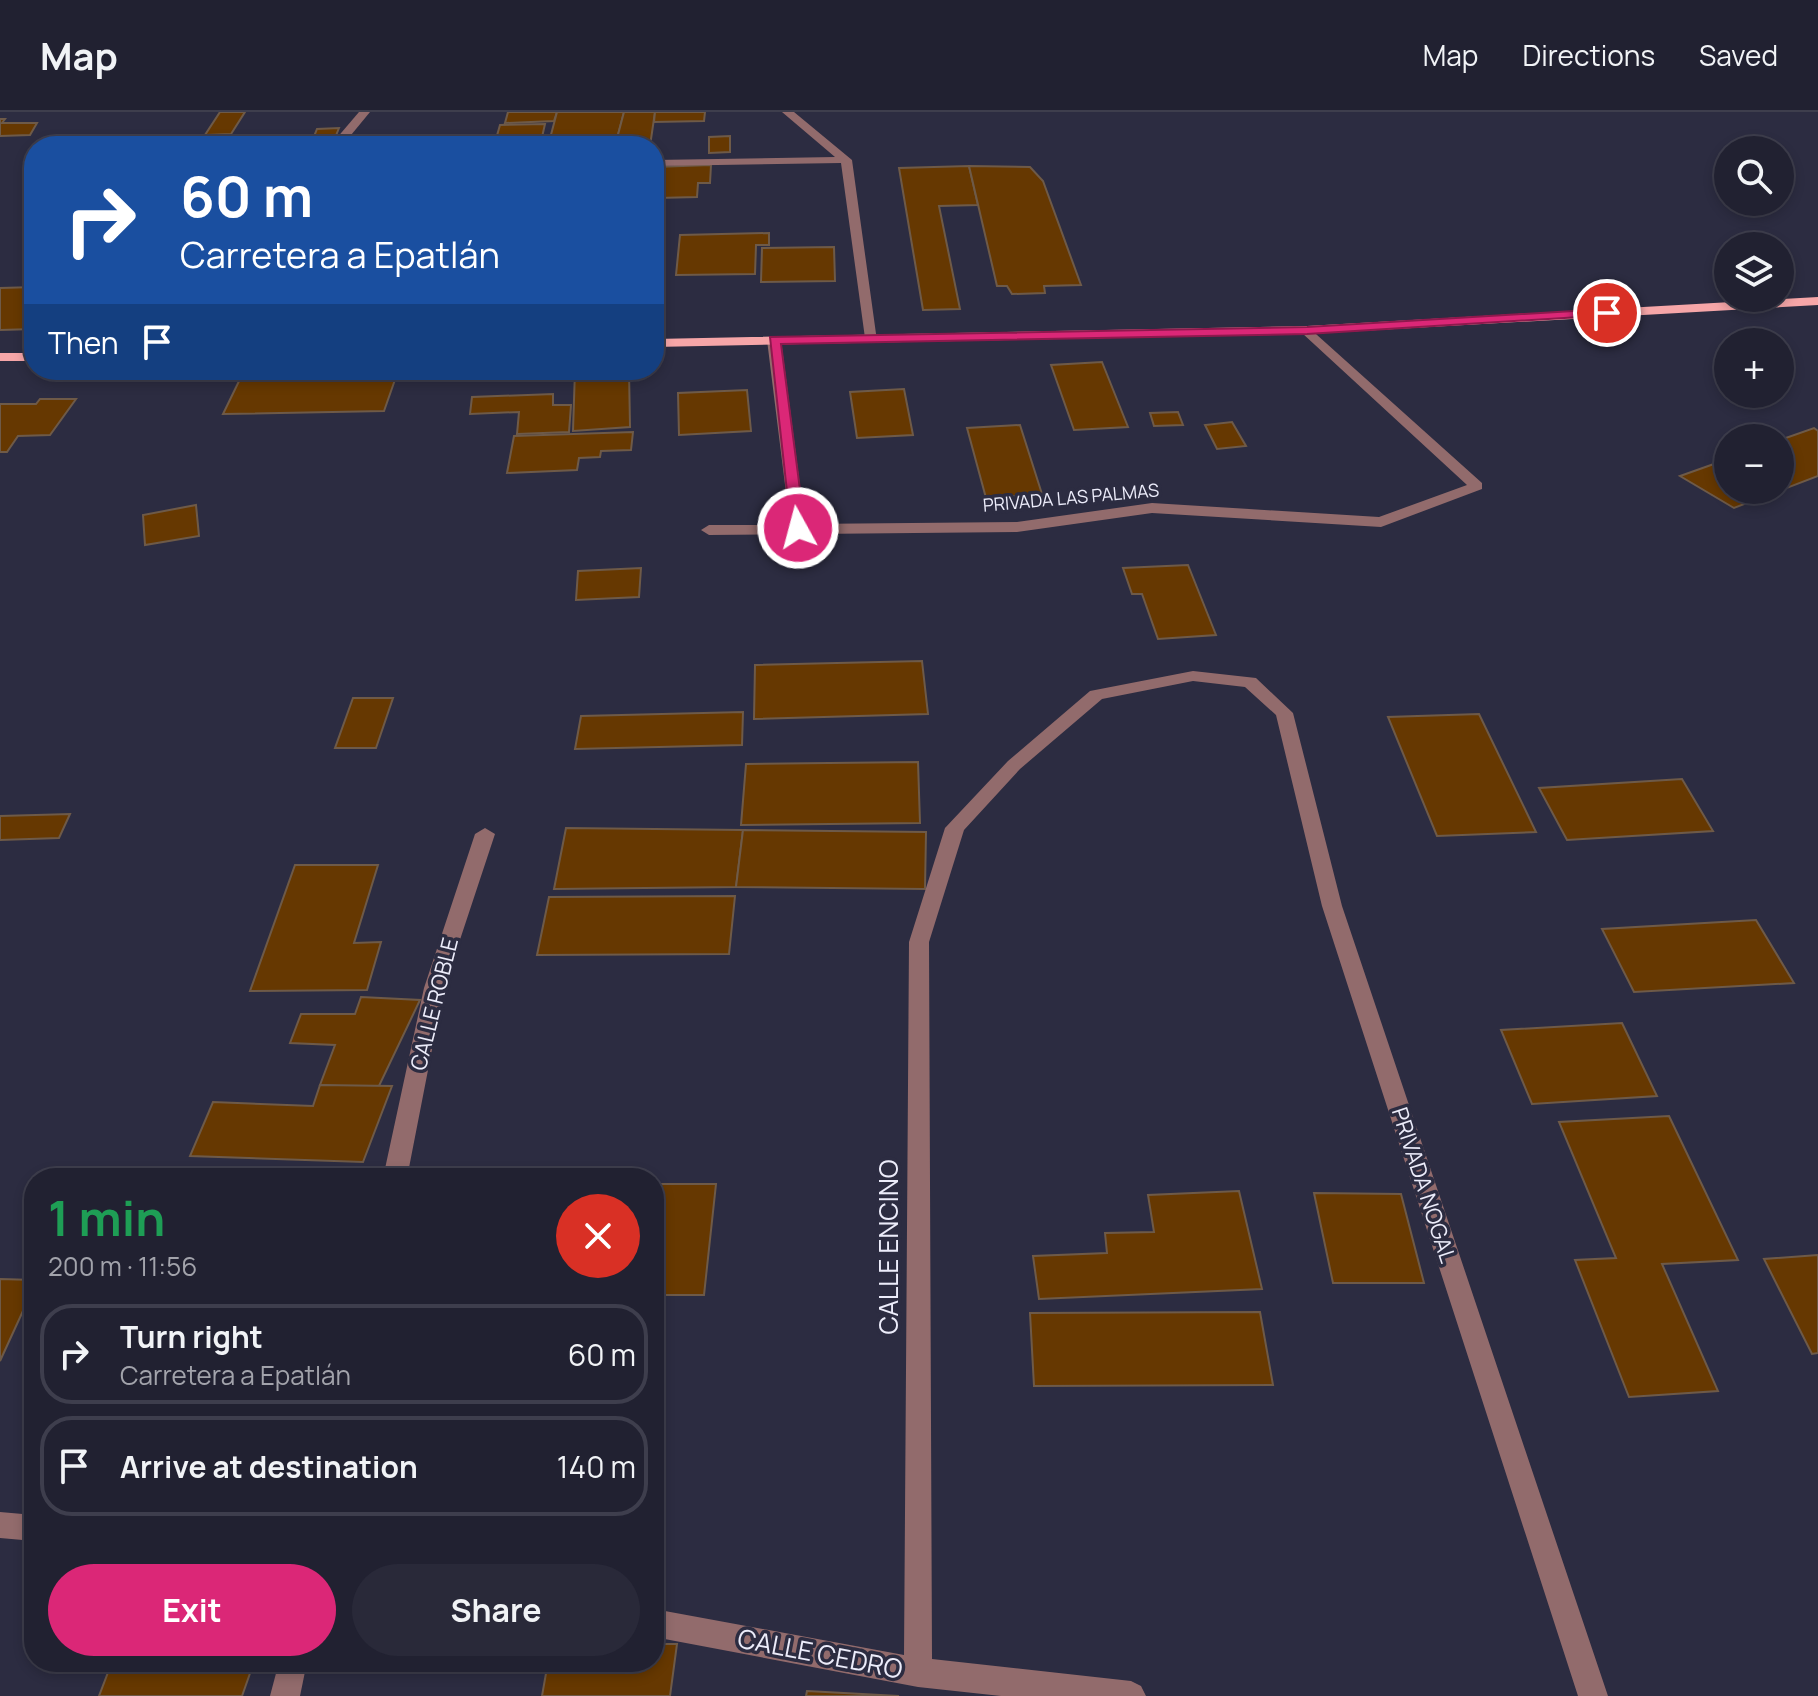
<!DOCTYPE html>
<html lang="en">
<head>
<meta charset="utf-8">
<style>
	:root { --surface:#212131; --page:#292939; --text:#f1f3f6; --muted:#a2a3ab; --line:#3e3e4d; --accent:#db2777 }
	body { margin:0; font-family:Manrope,sans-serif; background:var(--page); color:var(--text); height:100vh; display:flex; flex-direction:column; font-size:30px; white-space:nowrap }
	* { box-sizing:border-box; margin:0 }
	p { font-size:26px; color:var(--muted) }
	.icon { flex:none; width:44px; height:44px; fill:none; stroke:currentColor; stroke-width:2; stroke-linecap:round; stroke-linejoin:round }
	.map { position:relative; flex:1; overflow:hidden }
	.panel { position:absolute; left:24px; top:1056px; width:640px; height:504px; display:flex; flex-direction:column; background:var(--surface); border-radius:32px; box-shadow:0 4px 12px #0003,0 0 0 2px var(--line) }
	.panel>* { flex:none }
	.top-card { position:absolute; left:24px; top:24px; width:640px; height:244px; border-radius:32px; box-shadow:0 4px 12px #0003,0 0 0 2px var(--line); background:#1a4fa0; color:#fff; overflow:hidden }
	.fabs { position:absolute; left:1714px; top:24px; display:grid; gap:16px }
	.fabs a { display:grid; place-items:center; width:80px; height:80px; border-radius:50%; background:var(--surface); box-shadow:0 4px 12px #0003,0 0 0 2px var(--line); font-size:40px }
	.pin { position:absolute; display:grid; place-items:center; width:68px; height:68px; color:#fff; margin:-34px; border:4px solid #fff; border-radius:50%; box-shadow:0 2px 8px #0007 }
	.me { position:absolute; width:88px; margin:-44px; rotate:353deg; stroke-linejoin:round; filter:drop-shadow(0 0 6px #0008) }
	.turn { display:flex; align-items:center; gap:28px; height:168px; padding:0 24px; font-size:36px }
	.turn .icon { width:104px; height:104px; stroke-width:2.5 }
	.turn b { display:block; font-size:56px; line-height:68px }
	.then { display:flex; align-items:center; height:76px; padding:0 24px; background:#0003; gap:16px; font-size:30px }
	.round { display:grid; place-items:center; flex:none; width:84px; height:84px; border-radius:42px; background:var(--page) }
	.headline { display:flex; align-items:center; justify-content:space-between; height:136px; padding:0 24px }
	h1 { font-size:48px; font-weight:700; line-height:60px; color:#1e9e55 }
	.cta { display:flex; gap:16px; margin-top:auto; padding:16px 24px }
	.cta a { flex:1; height:92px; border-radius:48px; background:var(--accent); color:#fff; font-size:32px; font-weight:700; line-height:92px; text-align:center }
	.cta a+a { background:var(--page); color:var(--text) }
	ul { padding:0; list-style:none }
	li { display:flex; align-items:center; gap:24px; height:100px; margin:0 16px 12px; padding:0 8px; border:4px solid var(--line); border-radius:32px }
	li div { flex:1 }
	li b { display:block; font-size:30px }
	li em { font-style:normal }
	header { display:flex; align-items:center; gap:48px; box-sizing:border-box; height:112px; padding:0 40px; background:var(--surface); border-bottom:2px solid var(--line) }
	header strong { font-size:38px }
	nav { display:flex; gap:44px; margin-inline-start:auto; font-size:28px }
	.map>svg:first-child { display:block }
</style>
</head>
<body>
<header>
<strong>Map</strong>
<nav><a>Map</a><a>Directions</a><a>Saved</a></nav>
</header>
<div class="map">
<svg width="1818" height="1584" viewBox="0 0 1818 1584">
	<rect width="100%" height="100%" fill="#2c2c41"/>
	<g fill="#663801" stroke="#6e5a48" stroke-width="2">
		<path d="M220,0H245L231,22L205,23Z"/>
		<path d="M508,0H557L554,9L505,11Z"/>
		<path d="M557,0H624L615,34H548Z"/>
		<path d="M624,0H655L650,34H615Z"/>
		<path d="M655,0H705L704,9L654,10Z"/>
		<path d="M0,7H5L2,11H37L30,23L0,24Z"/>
		<path d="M545,12L540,34H494L500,13Z"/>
		<path d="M339,16L333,31L311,32L317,17Z"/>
		<path d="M284,24L278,34H232L238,25Z"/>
		<path d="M730,24V40L709,41V25Z"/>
		<path d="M711,53L710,71H698L697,85L657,86L659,73H654V55Z"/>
		<path d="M969,54L978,93L939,94L960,197L923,198L899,56Z"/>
		<path d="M969,54L1030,55L1043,69L1081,173L1044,174L1045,181L1012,182L1007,174H997Z"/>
		<path d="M769,121V133H756L755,162L676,163L680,123Z"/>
		<path d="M834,135L835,169L761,170L762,136Z"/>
		<path d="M34,175V217L0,218V176Z"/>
		<path d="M1102,250L1128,315L1074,318L1051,253Z"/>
		<path d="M575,258H629L630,315L573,319Z"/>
		<path d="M397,262L384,299L223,302L241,265Z"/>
		<path d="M904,277L913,323L857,326L850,280Z"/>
		<path d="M747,278L751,319L679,323L678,281Z"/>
		<path d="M553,282V293H571L569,320L517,322L519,300L470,302L472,285Z"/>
		<path d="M40,287H76L50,323L18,324L7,340H0V292H36Z"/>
		<path d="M1178,300L1183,313L1154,314L1150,301Z"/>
		<path d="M1232,310L1246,334L1217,337L1205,313Z"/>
		<path d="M1020,313L1042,382L986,386L967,316Z"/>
		<path d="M1814,316L1818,319V364L1734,396L1680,364L1728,347V378H1780V328Z"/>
		<path d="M633,320L631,338L601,339L600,345L579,346L577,358L507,361L514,324Z"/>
		<path d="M196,393L199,424L145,433L143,403Z"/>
		<path d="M1188,453L1216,523L1158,527L1142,482H1132L1123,456Z"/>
		<path d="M641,456L639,485L576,488L578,459Z"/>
		<path d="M922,549L928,602L754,607L755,553Z"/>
		<path d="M353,586H393L376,636H335Z"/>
		<path d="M743,600L742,633L575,637L581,604Z"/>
		<path d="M1479,602L1536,720L1437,724L1388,605Z"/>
		<path d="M918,650L920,711L741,713L746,652Z"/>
		<path d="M1682,667L1713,719L1567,728L1539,676Z"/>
		<path d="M70,702L59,726L0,728V704Z"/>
		<path d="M566,716L743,718L736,775L554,777Z"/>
		<path d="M743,718L926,720L925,777L736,775Z"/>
		<path d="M295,753H378L354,831L381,830L367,878L250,879Z"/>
		<path d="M735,784L729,842L537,843L549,785Z"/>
		<path d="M1756,808L1794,871L1634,880L1602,817Z"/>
		<path d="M361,885L420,888L378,976L320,973L335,933L290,931L301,902H355Z"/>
		<path d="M1622,911L1657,984L1532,992L1501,918Z"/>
		<path d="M320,973L392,974L363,1050L190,1044L213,990L313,994Z"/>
		<path d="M1669,1004L1738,1148L1662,1152L1718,1279L1629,1285L1575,1148L1616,1146L1559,1010Z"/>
		<path d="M195,1055L358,1062L357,1066H190Z"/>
		<path d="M654,1072H716L704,1183H654Z"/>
		<path d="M1239,1079L1262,1177L1039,1187L1033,1144L1107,1141L1105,1121L1154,1120L1148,1083Z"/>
		<path d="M1314,1081L1401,1082L1424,1171H1333Z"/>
		<path d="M1818,1143V1241L1812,1242L1764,1147Z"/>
		<path d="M0,1167L34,1168V1175L0,1249Z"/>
		<path d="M1260,1200L1273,1273L1034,1274L1030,1201Z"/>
		<path d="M654,1532H677L670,1584H542L548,1550H654Z"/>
		<path d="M112,1550H254L242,1584H99Z"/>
		<path d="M807,1579L899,1584H806Z"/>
	</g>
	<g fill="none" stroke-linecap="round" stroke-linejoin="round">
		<g fill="#926b6c" fill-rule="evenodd">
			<path d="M359,0H370L342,34H330Z"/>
			<path d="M782,0H794L852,48L877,229L865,226L841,51L654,54V48L835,45Z"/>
			<path d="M1307,214L1482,371V377L1381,415L1152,401L1017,420L709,423L701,418L709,413H790L767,228L774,224L781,228L805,412L1017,410L1152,391L1379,405L1467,373L1302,221L1300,218Z"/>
			<path d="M1193,559L1256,566L1293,601L1342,794L1608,1584H1578L1322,794L1276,603L1245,575L1193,569L1102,587L1020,657L964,718L929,830L932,1547L1131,1569L1141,1574L1146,1584H1001L918,1575L654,1525V1497L904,1543L909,830L945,716L1008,649L1090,579Z"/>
			<path d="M485,716L495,722L444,876L407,1066H383L424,876L475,722Z"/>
			<path d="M0,1400L34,1403V1429L0,1426Z"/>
			<path d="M279,1550H307L300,1584H270Z"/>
		</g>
		<g fill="#f6a6a8" fill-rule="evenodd">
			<path d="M1818,185V193L1307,222L654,235V227L1307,214Z"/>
			<rect x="0" y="241" width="34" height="8"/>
		</g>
	</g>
	<path fill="#db2777" stroke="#8e194d" stroke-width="2" d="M1607,197L1612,198V203L1307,222L781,232L805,416L798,420L791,416L770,225L1307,215Z"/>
	<g text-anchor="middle" stroke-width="7" stroke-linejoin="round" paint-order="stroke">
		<g font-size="18" fill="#ececfa" stroke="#2c2c41">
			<text transform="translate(1071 386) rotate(-5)" y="6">PRIVADA LAS PALMAS</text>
		</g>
		<g font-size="22" fill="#ececfa" stroke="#2c2c41">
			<text transform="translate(434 892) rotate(-76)" y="8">CALLE ROBLE</text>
			<text transform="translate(1424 1073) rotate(72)" y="8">PRIVADA NOGAL</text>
		</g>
		<g font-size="26" fill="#ececfa" stroke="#2c2c41">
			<text transform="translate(889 1135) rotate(-90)" y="9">CALLE ENCINO</text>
			<text transform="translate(820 1542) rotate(11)" y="9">CALLE CEDRO</text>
		</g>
	</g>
</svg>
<div class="fabs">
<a><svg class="icon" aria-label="search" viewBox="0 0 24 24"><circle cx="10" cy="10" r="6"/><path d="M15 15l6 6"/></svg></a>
<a><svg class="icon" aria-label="layers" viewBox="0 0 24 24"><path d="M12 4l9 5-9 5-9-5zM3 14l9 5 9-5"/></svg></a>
<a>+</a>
<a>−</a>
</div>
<div class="pin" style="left:1607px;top:201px;background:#d93025"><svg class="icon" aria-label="arrive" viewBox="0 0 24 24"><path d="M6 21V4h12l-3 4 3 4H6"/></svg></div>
<svg class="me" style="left:798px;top:416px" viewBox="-20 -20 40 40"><circle r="17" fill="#db2777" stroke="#fff" stroke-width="3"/><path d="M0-11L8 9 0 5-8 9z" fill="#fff"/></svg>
<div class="top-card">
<div class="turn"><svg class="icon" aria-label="right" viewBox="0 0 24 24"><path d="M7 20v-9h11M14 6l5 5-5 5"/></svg><div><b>60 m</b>Carretera a Epatlán</div></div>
<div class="then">Then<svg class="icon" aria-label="arrive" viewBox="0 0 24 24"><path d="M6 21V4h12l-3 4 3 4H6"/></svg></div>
</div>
<section class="panel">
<div class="headline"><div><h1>1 min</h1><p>200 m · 11:56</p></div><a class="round" style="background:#d93025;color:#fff"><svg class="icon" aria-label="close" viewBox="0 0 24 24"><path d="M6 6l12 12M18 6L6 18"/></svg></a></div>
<ul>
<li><svg class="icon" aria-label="right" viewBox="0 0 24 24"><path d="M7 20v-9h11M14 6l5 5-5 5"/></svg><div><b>Turn right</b><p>Carretera a Epatlán</p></div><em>60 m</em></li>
<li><svg class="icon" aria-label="arrive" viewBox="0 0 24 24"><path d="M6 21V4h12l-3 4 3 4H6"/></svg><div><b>Arrive at destination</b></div><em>140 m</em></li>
</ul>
<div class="cta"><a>Exit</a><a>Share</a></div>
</section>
</div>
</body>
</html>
